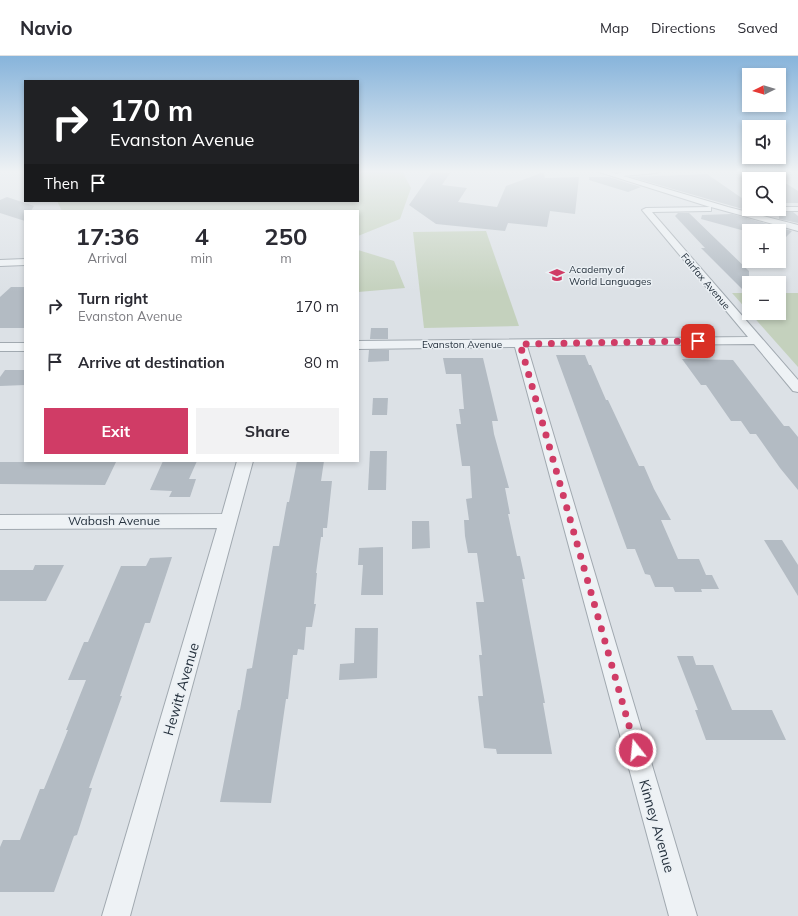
<!DOCTYPE html>
<html lang="en">
<head>
<meta charset="utf-8">
<style>
	:root { --surface:#fff; --page:#f2f2f3; --text:#2b2b33; --muted:#7c7c81; --line:#e1e1e2; --accent:#d03c66 }
	body { margin:0; font-family:Mulish,sans-serif; background:var(--page); color:var(--text); height:100vh; display:flex; flex-direction:column; font-size:15px; white-space:nowrap }
	* { box-sizing:border-box; margin:0 }
	p { font-size:13px; color:var(--muted) }
	.icon { flex:none; width:22px; height:22px; fill:none; stroke:currentColor; stroke-width:2; stroke-linecap:round; stroke-linejoin:round }
	.map { position:relative; flex:1; overflow:hidden }
	.drawer { position:absolute; left:24px; top:154px; width:335px; height:252px; display:flex; flex-direction:column; background:var(--surface); border-radius:0px; box-shadow:0 2px 6px #0003 }
	.drawer>* { flex:none }
	.banner { position:absolute; left:24px; top:24px; width:335px; height:122px; border-radius:0px; box-shadow:0 2px 6px #0003; background:#202124; color:#fff; overflow:hidden }
	.needle { width:26px; rotate:265deg }
	.buttons { position:absolute; left:742px; top:12px; display:grid; gap:8px }
	.buttons a { display:grid; place-items:center; width:44px; height:44px; border-radius:0px; background:var(--surface); box-shadow:0 2px 6px #0003; font-size:20px }
	.pin { position:absolute; display:grid; place-items:center; width:34px; height:34px; color:#fff; margin:-17px; border-radius:8px; box-shadow:0 2px 6px #0006 }
	.me { position:absolute; width:44px; margin:-22px; rotate:344deg; stroke-linejoin:round; filter:drop-shadow(0 0 3px #0008) }
	.turn { display:flex; align-items:center; gap:14px; height:84px; padding:0 20px; font-size:18px }
	.turn .icon { width:52px; height:52px; stroke-width:2.5 }
	.turn b { display:block; font-size:28px; line-height:34px }
	.then { display:flex; align-items:center; height:38px; padding:0 20px; background:#0003; gap:8px; font-size:15px }
	.eta { display:flex; justify-content:space-evenly; align-items:center; height:68px; text-align:center }
	.eta b { font-size:24px; font-weight:700; line-height:28px }
	.button { display:flex; gap:8px; margin-top:auto; padding:8px 20px }
	.button a { flex:1; height:46px; border-radius:0px; background:var(--accent); color:#fff; font-size:16px; font-weight:700; line-height:46px; text-align:center }
	.button a+a { background:var(--page); color:var(--text) }
	ul { padding:0; list-style:none }
	li { display:flex; align-items:center; gap:12px; height:56px; padding:0 20px }
	li div { flex:1 }
	li b { display:block; font-size:15px }
	li em { font-style:normal }
	header { display:flex; align-items:center; gap:24px; box-sizing:border-box; height:56px; padding:0 20px; background:var(--surface); border-bottom:1px solid var(--line) }
	header strong { font-size:19px }
	nav { display:flex; gap:22px; margin-inline-start:auto; font-size:14px }
	.map>svg:first-child { display:block }
</style>
</head>
<body>
<header>
<strong>Navio</strong>
<nav><a>Map</a><a>Directions</a><a>Saved</a></nav>
</header>
<div class="map">
<svg width="798" height="860" viewBox="0 0 798 860">
	<rect width="100%" height="100%" fill="#dce1e6"/>
	<g fill="#c4d1bd">
		<path d="M365,115H402L411,132L400,163L358,180V155H62L57,145H358V119Z"/>
		<path d="M486,175L519,270L424,272L413,176Z"/>
		<path d="M358,194L394,205L405,232L358,236Z"/>
		<path d="M732,237H749V256Z"/>
		<path d="M779,237H798V311L750,257H779Z"/>
	</g>
	<g fill="#b3bbc3">
		<path d="M432,116L450,117L442,129L467,132L458,146L497,151L506,130L544,116L545,122L579,121L575,158L550,155L547,171L508,167L505,175L436,168L409,149Z"/>
		<path d="M707,118L749,147V150H746V154L631,121Z"/>
		<path d="M589,121H609L641,131L628,136L589,124Z"/>
		<path d="M779,123L798,135V147H780L783,150H779Z"/>
		<path d="M7,141L34,150L31,155H25V165L0,157V144Z"/>
		<path d="M779,156H793L798,160V167L779,163Z"/>
		<path d="M678,157H689L749,215V240L701,192H705L675,160Z"/>
		<path d="M732,158L792,175L779,188V175H745L701,163L702,159Z"/>
		<path d="M11,231H25V272H0V241Z"/>
		<path d="M371,272H388V283H370Z"/>
		<path d="M369,294H389V305L368,306Z"/>
		<path d="M556,299H585L589,309H591L606,344H608L639,410H644L654,433L671,464H661L678,503H699L706,519H712L719,533H701L702,536H675L673,531H655L650,519L645,518L635,493H627Z"/>
		<path d="M443,302H483L498,365H492L494,378L509,432H505L510,458H508L517,500H520L525,523H522L545,647H543L552,698H497L496,693L484,692L478,640H483L479,599H482L476,546H484L477,497H468L465,480L464,464H469L466,443L472,442L470,410H462L456,368H461L459,353H464L461,318H446Z"/>
		<path d="M682,303L733,304L784,370H789L798,381V434L780,412L756,378H750L741,365H731L706,329H701Z"/>
		<path d="M5,314H25V329L0,330V321Z"/>
		<path d="M373,342H388L387,359H372Z"/>
		<path d="M370,395H387L386,434H368Z"/>
		<path d="M60,405L116,406L105,429L0,428V406H59Z"/>
		<path d="M163,405H197L189,423H196L190,441H169L172,435L150,434Z"/>
		<path d="M297,405H324L321,425H332L327,472H323V481H321L316,517H317L314,548H316L312,571H306L304,594L298,593L297,599H293L288,643H286L271,747L220,746L238,654H240L247,613L252,612L273,490H279L287,446H289Z"/>
		<path d="M412,465H429L430,492L412,493Z"/>
		<path d="M764,484H782L798,509V540Z"/>
		<path d="M383,491V539H361L363,509H358L359,492Z"/>
		<path d="M172,501L150,567H145L120,640H122L89,732H92L77,779L74,780L54,836H0V791L3,784H20L40,733H44L68,674H66L86,624H68L84,586H88L121,510H146L150,502Z"/>
		<path d="M35,509H64L46,545H0V514H33Z"/>
		<path d="M355,572H378L377,622L339,624L340,608L354,607Z"/>
		<path d="M677,600H693L696,609H713L732,654H772L786,684H706L695,654H698Z"/>
	</g>
	<g fill="none" stroke-linecap="round" stroke-linejoin="round">
		<g stroke="#a1a9b0" stroke-width="2">
			<g id="street">
				<path d="M596,115H607L616,118L627,115H659L656,117L623,120L728,151L798,169V175L711,151V155H708L652,156L798,324V336L793,335L754,288L527,290L697,860H669L515,291L358,293V285L748,281L642,154L646,152L710,151Z"/>
				<path d="M747,151H749V153H779V151H798V155H747Z"/>
				<path d="M25,203V209L0,210V204Z"/>
				<rect x="0" y="287" width="25" height="8"/>
				<path d="M237,405H253L130,860H102L217,472L0,473V459L222,458Z"/>
			</g>
		</g>
		<use href="#street" fill="#eef2f5" fill-rule="evenodd"/>
	</g>
	<linearGradient id="sky" x2="0" y2="1"><stop stop-color="#87b4db"/><stop offset="0.49" stop-color="#eff2f4"/><stop offset="1" stop-color="#eff2f4" stop-opacity="0"/></linearGradient>
	<rect width="798" height="236" fill="url(#sky)"/>
	<g fill="none" stroke-linecap="round" stroke-linejoin="round">
		<path stroke="#d03c66" stroke-width="7" stroke-dasharray="0 12.6" d="M636,694L520,288L698,285"/>
	</g>
	<defs>
		<g id="school-bare" transform="scale(1.2)"><path d="M0-5L7-2L0 1L-7-2ZM-4 1L0 2.5L4 1V4Q0 6-4 4Z" fill="#d03c66" stroke="#ebf0f4" stroke-width="2.5" paint-order="stroke"/></g>
	</defs>
	<g fill-rule="evenodd">
		<use href="#school-bare" x="557" y="219"/>
	</g>
	<g text-anchor="middle" stroke-width="3" stroke-linejoin="round" paint-order="stroke">
		<g font-size="10" fill="#25313d" stroke="#ebf0f4" text-anchor="start">
			<text x="569" y="217">Academy of<tspan x="569" dy="12">World Languages</tspan></text>
		</g>
		<g font-size="10" fill="#25313d" stroke="#ebf0f4">
			<text transform="translate(706 225) rotate(50)" y="4">Fairfax Avenue</text>
			<text x="462" y="292">Evanston Avenue</text>
		</g>
		<g font-size="12" fill="#25313d" stroke="#ebf0f4">
			<text x="114" y="469">Wabash Avenue</text>
		</g>
		<g font-size="14" fill="#25313d" stroke="#ebf0f4">
			<text transform="translate(181 633) rotate(-74)" y="5">Hewitt Avenue</text>
			<text transform="translate(657 770) rotate(74)" y="5">Kinney Avenue</text>
		</g>
	</g>
</svg>
<div class="buttons">
<a><svg class="needle" viewBox="-14 -14 28 28"><path d="M0-13l5 13h-10z" fill="#e53935"/><path d="M0 13l5-13h-10z" fill="#7c7c81"/></svg></a>
<a><svg class="icon" aria-label="sound" viewBox="0 0 24 24"><path d="M4 9h4l5-4v14l-5-4H4zM17 9q2 3 0 6"/></svg></a>
<a><svg class="icon" aria-label="search" viewBox="0 0 24 24"><circle cx="10" cy="10" r="6"/><path d="M15 15l6 6"/></svg></a>
<a>+</a>
<a>−</a>
</div>
<div class="pin" style="left:698px;top:285px;background:#d93025"><svg class="icon" aria-label="arrive" viewBox="0 0 24 24"><path d="M6 21V4h12l-3 4 3 4H6"/></svg></div>
<svg class="me" style="left:636px;top:694px" viewBox="-20 -20 40 40"><circle r="17" fill="#d03c66" stroke="#fff" stroke-width="3"/><path d="M0-11L8 9 0 5-8 9z" fill="#fff"/></svg>
<div class="banner">
<div class="turn"><svg class="icon" aria-label="right" viewBox="0 0 24 24"><path d="M7 20v-9h11M14 6l5 5-5 5"/></svg><div><b>170 m</b>Evanston Avenue</div></div>
<div class="then">Then<svg class="icon" aria-label="arrive" viewBox="0 0 24 24"><path d="M6 21V4h12l-3 4 3 4H6"/></svg></div>
</div>
<section class="drawer">
<div class="eta">
<div><b>17:36</b><p>Arrival</p></div>
<div><b>4</b><p>min</p></div>
<div><b>250</b><p>m</p></div>
</div>
<ul>
<li><svg class="icon" aria-label="right" viewBox="0 0 24 24"><path d="M7 20v-9h11M14 6l5 5-5 5"/></svg><div><b>Turn right</b><p>Evanston Avenue</p></div><em>170 m</em></li>
<li><svg class="icon" aria-label="arrive" viewBox="0 0 24 24"><path d="M6 21V4h12l-3 4 3 4H6"/></svg><div><b>Arrive at destination</b></div><em>80 m</em></li>
</ul>
<div class="button"><a>Exit</a><a>Share</a></div>
</section>
</div>
</body>
</html>
